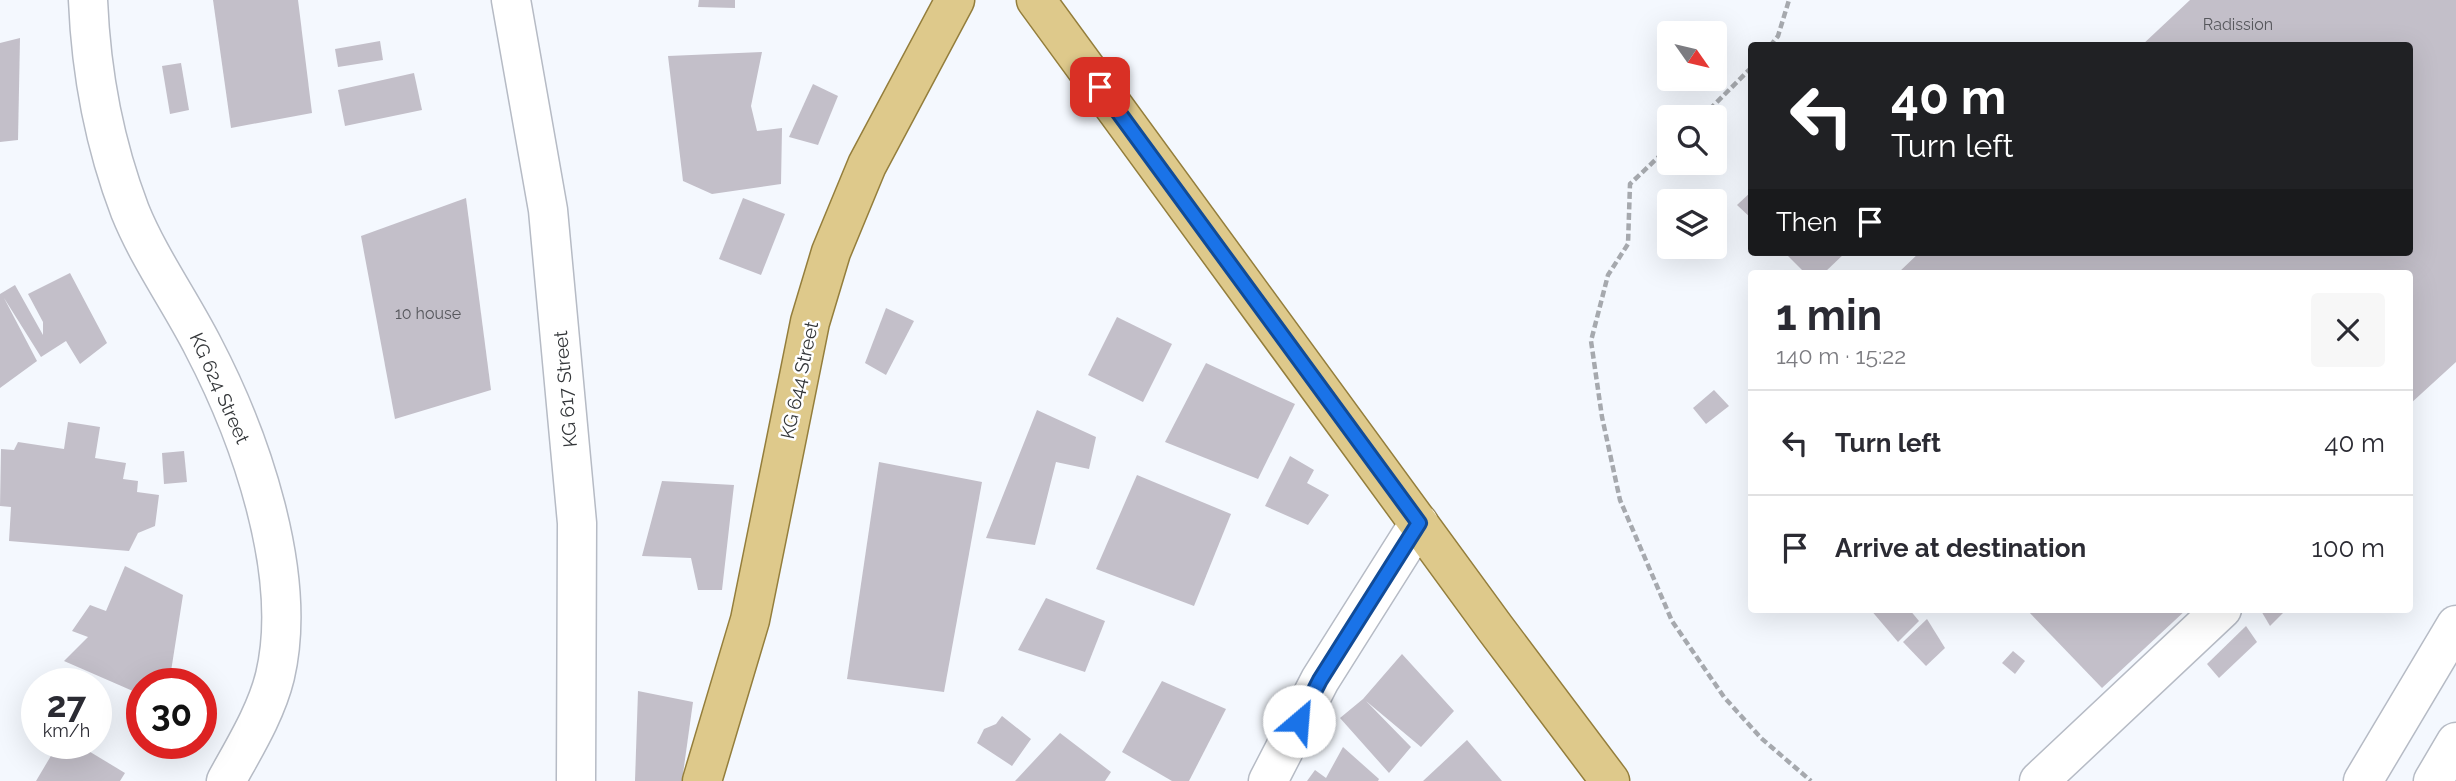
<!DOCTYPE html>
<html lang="en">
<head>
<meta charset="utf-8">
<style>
	:root { --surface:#fff; --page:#f7f7f7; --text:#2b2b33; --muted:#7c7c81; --line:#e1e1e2 }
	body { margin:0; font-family:Raleway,sans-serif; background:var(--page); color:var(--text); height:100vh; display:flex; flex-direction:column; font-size:26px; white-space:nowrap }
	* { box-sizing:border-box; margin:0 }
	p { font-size:23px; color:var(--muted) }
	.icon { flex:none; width:38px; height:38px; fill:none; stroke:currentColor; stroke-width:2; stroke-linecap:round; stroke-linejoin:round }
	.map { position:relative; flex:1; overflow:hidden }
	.panel { position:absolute; left:1748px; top:270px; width:665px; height:343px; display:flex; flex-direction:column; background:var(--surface); border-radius:7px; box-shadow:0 7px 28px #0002 }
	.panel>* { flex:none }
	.hud { position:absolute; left:1748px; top:42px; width:665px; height:214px; border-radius:7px; box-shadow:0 7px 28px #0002; background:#202124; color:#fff; overflow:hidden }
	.needle { width:46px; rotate:124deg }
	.buttons { position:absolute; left:1657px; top:21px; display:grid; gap:14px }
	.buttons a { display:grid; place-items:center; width:70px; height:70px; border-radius:7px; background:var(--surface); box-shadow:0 7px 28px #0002; font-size:35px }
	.speed { position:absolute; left:21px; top:668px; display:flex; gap:14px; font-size:35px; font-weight:700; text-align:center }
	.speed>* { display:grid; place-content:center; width:91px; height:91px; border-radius:50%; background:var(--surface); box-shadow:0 7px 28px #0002; line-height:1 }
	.speed small { font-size:18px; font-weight:400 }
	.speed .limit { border:10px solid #d22; background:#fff; color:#111 }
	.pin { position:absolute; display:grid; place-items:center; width:60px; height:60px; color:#fff; margin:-30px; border-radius:14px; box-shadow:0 4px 10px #0006 }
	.me { position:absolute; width:77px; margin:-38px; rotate:27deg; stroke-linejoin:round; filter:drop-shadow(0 0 5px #0008) }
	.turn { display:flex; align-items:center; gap:24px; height:147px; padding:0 28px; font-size:32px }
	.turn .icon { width:91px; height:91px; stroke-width:2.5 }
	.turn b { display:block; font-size:49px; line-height:60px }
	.then { display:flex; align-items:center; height:66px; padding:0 28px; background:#0003; gap:14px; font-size:26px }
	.round { display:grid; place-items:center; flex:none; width:74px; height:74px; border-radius:7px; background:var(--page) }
	.overview { display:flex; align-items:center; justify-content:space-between; height:119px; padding:0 28px }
	h1 { font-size:42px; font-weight:700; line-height:52px }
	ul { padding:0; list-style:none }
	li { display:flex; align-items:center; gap:21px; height:105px; padding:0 28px; border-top:2px solid var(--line) }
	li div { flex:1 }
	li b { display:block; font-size:26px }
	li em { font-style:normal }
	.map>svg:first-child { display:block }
</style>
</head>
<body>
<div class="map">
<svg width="2456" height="781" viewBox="0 0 2456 781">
	<rect width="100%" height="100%" fill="#f4f8fe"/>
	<g fill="#c3bfc9">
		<path d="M213,0H298L312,113L231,128Z"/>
		<path d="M699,0H735V8L698,7Z"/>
		<path d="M2190,0H2456V362L2410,404V273H1898L1920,252H2410V46H2141Z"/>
		<path d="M20,38L18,140L0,142V43Z"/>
		<path d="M380,41L383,60L338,67L335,49Z"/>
		<path d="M762,52L751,106L757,131L782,128L781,184L712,194L683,181L668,56Z"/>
		<path d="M181,63L189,110L170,114L162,66Z"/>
		<path d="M414,73L422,110L345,126L338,90Z"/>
		<path d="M813,84L838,96L818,145L789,137Z"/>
		<path d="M1752,191V219L1737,205Z"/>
		<path d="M466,198L491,390L395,419L361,236Z"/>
		<path d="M743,198L785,214L761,275L719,259Z"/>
		<path d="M1784,252H1846L1824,273H1805Z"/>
		<path d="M70,273L107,343L80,364L66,341L41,357L4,298L37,361L0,388V294L15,285L43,335V322L28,294Z"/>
		<path d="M886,308L914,321L886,375L865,363Z"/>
		<path d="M1117,317L1172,344L1143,402L1088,375Z"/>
		<path d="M1206,363L1295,404L1258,479L1165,442Z"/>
		<path d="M1714,390L1729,406L1706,424L1693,408Z"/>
		<path d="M1037,410L1096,437L1089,469L1056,462L1035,545L986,538Z"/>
		<path d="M68,422L100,427L95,458L126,463L123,479L138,481L137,492L159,495L155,526L138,533L129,551L9,541L11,507L0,506L1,449L14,450L18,442L64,449Z"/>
		<path d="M184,451L187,482L164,484L162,453Z"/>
		<path d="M1290,456L1314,470L1307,483L1329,495L1308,525L1265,506Z"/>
		<path d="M879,462L982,482L944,692L847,679Z"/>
		<path d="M1137,475L1231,514L1194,606L1096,569Z"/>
		<path d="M662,481L734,485L722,590H698L691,558L642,556Z"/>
		<path d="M125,566L183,595L169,684H142V695L64,661L88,637L72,631L90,605L106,611Z"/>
		<path d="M1046,598L1105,621L1085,672L1018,650Z"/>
		<path d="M1870,609H1909L1919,621L1898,642Z"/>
		<path d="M2026,609H2187L2102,688Z"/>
		<path d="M2260,609H2287L2270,626Z"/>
		<path d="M1927,619L1945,648L1926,666L1903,642Z"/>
		<path d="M2246,626L2257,642L2219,678L2207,664Z"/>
		<path d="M2013,651L2025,661L2015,674L2002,663Z"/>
		<path d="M1402,654L1454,711L1421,747L1366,701L1411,747L1389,773L1340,718L1363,699Z"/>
		<path d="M1162,681L1226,709L1189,781H1172L1122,752Z"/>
		<path d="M638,691L693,702L682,781H635Z"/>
		<path d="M1002,716L1031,739L1012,766L977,743L984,729L996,724Z"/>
		<path d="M1060,733L1111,772L1105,781H1015Z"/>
		<path d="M1467,740L1502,781H1423Z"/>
		<path d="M58,744H77L125,773L120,781H36Z"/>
		<path d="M1343,747L1379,779L1378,781H1307L1315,770L1326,778Z"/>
	</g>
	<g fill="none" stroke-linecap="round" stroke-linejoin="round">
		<g stroke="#b6bbc5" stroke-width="41">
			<g id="minor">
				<path d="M88,0C91,73 104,143 130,211C149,258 180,301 203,346C250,436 299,574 275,676C266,713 244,748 226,781"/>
				<path d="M511,0L548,210L577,523L576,781"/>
				<path d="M1268,781L1320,680L1419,523"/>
				<path d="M2039,781L2222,609"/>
				<path d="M2363,781L2456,625"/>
				<path d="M2433,781L2456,742"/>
			</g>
		</g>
		<g stroke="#947e3c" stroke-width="41">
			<g id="major">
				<path d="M1036,0L1495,628L1610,781"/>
				<path d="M702,781L750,620L810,322L831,252L867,165L955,0"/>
			</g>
		</g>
		<g stroke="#a6a9ae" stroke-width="4.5" stroke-dasharray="7 3.5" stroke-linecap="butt">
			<path d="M1770,46L1778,36L1789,0"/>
			<path d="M1702,117L1752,67"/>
			<path d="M1670,146L1630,184L1628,244L1608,275L1591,341L1602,417L1620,500L1672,621L1724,697L1761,738L1811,781"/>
		</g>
		<use href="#minor" stroke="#fff" stroke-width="38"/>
		<use href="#major" stroke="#dec98b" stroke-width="38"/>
	</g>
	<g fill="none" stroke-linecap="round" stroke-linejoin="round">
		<g stroke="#114b97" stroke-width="18">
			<path id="route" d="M1100,87L1419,523L1320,680L1299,721"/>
		</g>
		<use href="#route" stroke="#1a73e8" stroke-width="12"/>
	</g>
	<g text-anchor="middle" stroke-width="5" stroke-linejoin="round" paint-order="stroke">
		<g font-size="16" fill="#57585d">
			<text x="2238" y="30">Radission</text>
			<text x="428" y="319">10 house</text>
		</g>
		<g font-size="19" fill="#333639" stroke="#fff">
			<text transform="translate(799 380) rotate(-78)" y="7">KG 644 Street</text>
			<text transform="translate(220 388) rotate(66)" y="7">KG 624 Street</text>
			<text transform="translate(565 389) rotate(-95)" y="7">KG 617 Street</text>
		</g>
	</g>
</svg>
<div class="buttons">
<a><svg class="needle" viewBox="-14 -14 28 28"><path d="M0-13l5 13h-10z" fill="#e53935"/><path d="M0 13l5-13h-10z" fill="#7c7c81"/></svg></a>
<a><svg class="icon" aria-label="search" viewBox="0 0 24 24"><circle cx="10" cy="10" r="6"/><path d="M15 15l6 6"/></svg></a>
<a><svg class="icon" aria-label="layers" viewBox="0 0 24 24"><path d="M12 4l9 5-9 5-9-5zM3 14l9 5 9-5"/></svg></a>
</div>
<div class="speed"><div>27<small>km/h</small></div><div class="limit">30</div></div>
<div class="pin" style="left:1100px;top:87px;background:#d93025"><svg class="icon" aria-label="arrive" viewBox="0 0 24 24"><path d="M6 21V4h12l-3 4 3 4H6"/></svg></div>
<svg class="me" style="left:1299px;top:721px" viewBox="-20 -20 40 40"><circle r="19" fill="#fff"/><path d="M0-13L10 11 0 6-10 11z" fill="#1a73e8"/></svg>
<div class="hud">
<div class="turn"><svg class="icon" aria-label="left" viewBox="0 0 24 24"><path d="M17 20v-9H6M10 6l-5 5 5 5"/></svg><div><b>40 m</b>Turn left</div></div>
<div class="then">Then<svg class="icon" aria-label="arrive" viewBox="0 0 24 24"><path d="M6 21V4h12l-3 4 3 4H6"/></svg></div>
</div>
<section class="panel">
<div class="overview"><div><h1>1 min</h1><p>140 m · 15:22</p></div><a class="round"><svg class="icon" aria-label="close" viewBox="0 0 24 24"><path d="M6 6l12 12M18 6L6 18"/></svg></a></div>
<ul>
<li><svg class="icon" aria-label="left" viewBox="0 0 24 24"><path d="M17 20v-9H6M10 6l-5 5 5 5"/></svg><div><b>Turn left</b></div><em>40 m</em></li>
<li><svg class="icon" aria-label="arrive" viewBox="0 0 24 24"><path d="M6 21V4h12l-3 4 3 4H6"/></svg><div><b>Arrive at destination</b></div><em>100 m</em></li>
</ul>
</section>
</div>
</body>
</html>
